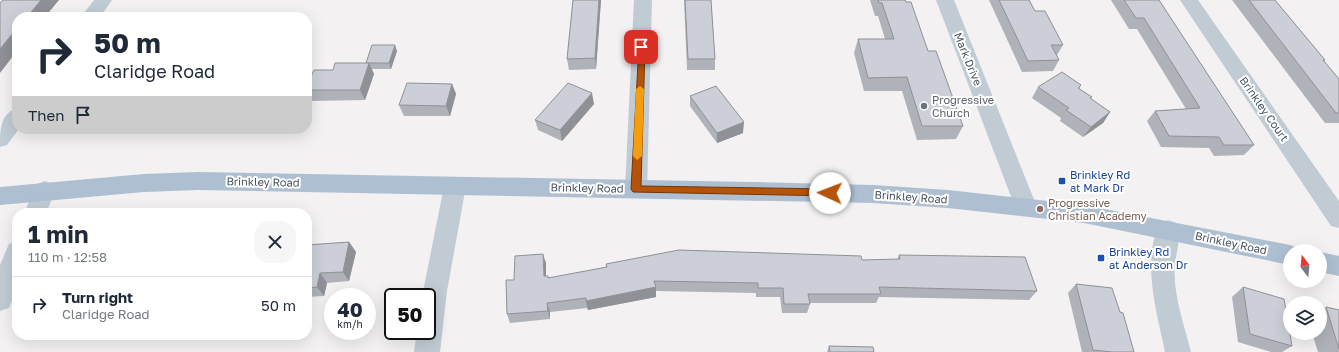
<!DOCTYPE html>
<html lang="en">
<head>
<meta charset="utf-8">
<style>
	:root { --surface:#fff; --page:#f6f6f7; --text:#1f2937; --muted:#747a83; --line:#e0e1e3 }
	body { margin:0; font-family:"Golos Text",sans-serif; background:var(--page); color:var(--text); height:100vh; display:flex; flex-direction:column; font-size:15px; white-space:nowrap }
	* { box-sizing:border-box; margin:0 }
	p { font-size:13px; color:var(--muted) }
	.icon { flex:none; width:22px; height:22px; fill:none; stroke:currentColor; stroke-width:2; stroke-linecap:round; stroke-linejoin:round }
	.map { position:relative; flex:1; overflow:hidden }
	.panel { position:absolute; left:12px; top:208px; width:300px; height:132px; display:flex; flex-direction:column; background:var(--surface); border-radius:16px; box-shadow:0 4px 16px #0002 }
	.panel>* { flex:none }
	.guide { position:absolute; left:12px; top:12px; width:300px; height:122px; border-radius:16px; box-shadow:0 4px 16px #0002; background:#fff; color:var(--text); overflow:hidden }
	.needle { width:26px; rotate:344deg }
	.buttons { position:absolute; left:1283px; top:244px; display:grid; gap:8px }
	.buttons a { display:grid; place-items:center; width:44px; height:44px; border-radius:50%; background:var(--surface); box-shadow:0 4px 16px #0002; font-size:20px }
	.speed { position:absolute; left:324px; top:288px; display:flex; gap:8px; font-size:20px; font-weight:700; text-align:center }
	.speed>* { display:grid; place-content:center; width:52px; height:52px; border-radius:50%; background:var(--surface); box-shadow:0 4px 16px #0002; line-height:1 }
	.speed small { font-size:10px; font-weight:400 }
	.speed .limit { border:2px solid #111; border-radius:6px; background:#fff; color:#111 }
	.pin { position:absolute; display:grid; place-items:center; width:34px; height:34px; color:#fff; margin:-17px; border-radius:8px; box-shadow:0 2px 6px #0006 }
	.me { position:absolute; width:44px; margin:-22px; rotate:272deg; stroke-linejoin:round; filter:drop-shadow(0 0 3px #0008) }
	.turn { display:flex; align-items:center; gap:14px; height:84px; padding:0 16px; font-size:18px }
	.turn .icon { width:52px; height:52px; stroke-width:2.5 }
	.turn b { display:block; font-size:28px; line-height:34px }
	.then { display:flex; align-items:center; height:38px; padding:0 16px; background:#0003; gap:8px; font-size:15px }
	.round { display:grid; place-items:center; flex:none; width:42px; height:42px; border-radius:16px; background:var(--page) }
	.headline { display:flex; align-items:center; justify-content:space-between; height:68px; padding:0 16px }
	h1 { font-size:24px; font-weight:700; line-height:30px }
	ul { padding:0; list-style:none }
	li { display:flex; align-items:center; gap:12px; height:56px; padding:0 16px; border-top:1px solid var(--line) }
	li div { flex:1 }
	li b { display:block; font-size:15px }
	li em { font-style:normal }
	.map>svg:first-child { display:block }
</style>
</head>
<body>
<div class="map">
<svg width="1339" height="352" viewBox="0 0 1339 352">
	<rect width="100%" height="100%" fill="#f3f1f1"/>
	<g fill="none" stroke-linecap="round" stroke-linejoin="round">
		<g fill="#c0cbd4" fill-rule="evenodd">
			<path d="M94,0H112L100,17H81Z"/>
			<path d="M634,0H652L647,189L644,195L636,198L628,195L625,189Z"/>
			<path d="M936,0H954L1037,207L1034,214L1026,216L1018,214L1015,207Z"/>
			<path d="M1180,0H1198L1339,201V228L1331,226Z"/>
			<path d="M17,108V129H19L7,145L0,147C0,130 0,114 17,108Z"/>
			<path d="M455,177L463,180L466,186L447,291L440,352H414L417,331H427V297H422L444,186L447,180Z"/>
			<path d="M45,181L53,184L56,190L46,213H24L37,184Z"/>
			<path d="M1168,220L1176,223C1182,235 1177,250 1175,263C1172,292 1184,324 1191,352H1165C1157,313 1141,261 1160,223Z"/>
			<path d="M17,241V286L9,308L0,311V265L9,244Z"/>
		</g>
		<g fill="#aebfd2" fill-rule="evenodd">
			<path d="M198,172L751,182L873,185L948,190L1084,205L1290,245L1298,248L1300,251H1290V265L1084,223L948,208L873,203L198,190L144,192L0,205V187L144,174Z"/>
			<path d="M1320,252L1339,256V276L1320,272Z"/>
		</g>
	</g>
	<g fill="#afb2b9">
		<path d="M573,0H601L596,69L569,70L567,59Z"/>
		<path d="M684,0H711L715,59V70H687Z"/>
		<path d="M870,0H905L963,126L956,139L917,140L902,91H864L854,53L858,39H885L878,16H875Z"/>
		<path d="M989,0H1029L1035,11L1063,45L1057,55L1059,60L1053,71L1022,72Z"/>
		<path d="M1111,0H1159L1254,145L1244,155L1214,156L1209,148L1161,147L1147,121L1155,111L1186,109L1137,29H1129Z"/>
		<path d="M1232,0H1275L1325,60L1324,61L1339,79V123H1325Z"/>
		<path d="M397,51L391,69H372L374,74L365,100L311,101L307,93V85L333,70L366,63Z"/>
		<path d="M452,84L456,94L450,116H404L399,105Z"/>
		<path d="M1081,85L1079,89L1091,99L1110,112L1103,123L1083,137L1060,121L1061,118L1032,98L1038,87Z"/>
		<path d="M690,96L743,133L717,143L690,106Z"/>
		<path d="M594,104L562,141L538,130L535,120Z"/>
		<path d="M349,242L356,252L349,281L327,283L324,296L307,297V245Z"/>
		<path d="M899,255L1037,291L1029,300L879,297L876,303H809L810,304L807,313H782L780,297H756V293L656,291V297L588,310L587,308L550,312V319L510,323L507,314L514,280L546,263V276H548L549,278L606,267V264L897,260Z"/>
		<path d="M1076,284L1120,312L1134,352H1082L1068,293Z"/>
		<path d="M1243,287L1292,346L1282,352H1271L1238,342L1232,297Z"/>
		<path d="M1326,307L1339,310V352H1318L1312,333H1320V311Z"/>
		<path d="M829,346L874,352H827Z"/>
	</g>
	<g fill="#8f9196">
		<path d="M41,0H59L45,17H27Z"/>
		<path d="M599,0H601L596,69L595,58Z"/>
		<path d="M17,28V51L0,73V49Z"/>
		<path d="M395,45L397,51L391,69L389,63Z"/>
		<path d="M369,63L374,74L365,100L360,90Z"/>
		<path d="M452,84L456,94L450,116L446,106Z"/>
		<path d="M592,93L594,104L562,141L560,130Z"/>
		<path d="M1110,112L1103,123L1083,137L1091,127Z"/>
		<path d="M744,122L743,133L717,143V133Z"/>
		<path d="M349,242L356,252L349,281L343,272Z"/>
		<path d="M543,254L546,263V286L544,276Z"/>
		<path d="M320,273L327,283L324,296L317,287Z"/>
		<path d="M656,287V297L588,310L586,301Z"/>
		<path d="M547,303L550,312V319L548,311Z"/>
	</g>
	<g fill="#cccfd7" stroke="#8f9196">
		<path d="M3,0H41L27,17H17V28L0,49V3Z"/>
		<path d="M573,0H599L595,58L567,59Z"/>
		<path d="M685,0H711L715,59H688Z"/>
		<path d="M878,0H905L906,2H911L928,51H936L963,126H922L907,77L868,78L858,39H894L882,3H879Z"/>
		<path d="M999,0H1029L1035,11H1045L1063,45H1051L1059,60L1028,61Z"/>
		<path d="M1124,0H1159L1254,145H1224L1219,137L1169,136L1155,111L1200,108L1144,18H1136Z"/>
		<path d="M1249,0H1275L1325,60H1323L1339,79V113H1336Z"/>
		<path d="M118,16H215L214,17H117Z"/>
		<path d="M372,45H395L389,63H366Z"/>
		<path d="M335,63H369L360,90H307V85L314,70H333Z"/>
		<path d="M1062,72L1081,85L1078,88L1092,97L1090,98L1110,112L1091,127L1066,110L1069,108L1038,87Z"/>
		<path d="M407,83L452,84L446,106L399,105Z"/>
		<path d="M568,83L592,93L560,130L535,120Z"/>
		<path d="M716,86L744,122L717,133L690,96Z"/>
		<path d="M349,242L343,272L320,273L317,287L307,288V245Z"/>
		<path d="M679,250L861,256L862,260L900,259L899,255L1025,257L1037,291L879,287L881,294H808L810,304H784L783,288H758V283L654,281L656,287L586,301V298L547,303L548,311L507,314L506,280H514L515,256L543,254L544,276H548V278L607,267L606,264Z"/>
		<path d="M1076,284L1112,288L1120,312L1123,313L1134,352H1112L1093,350Z"/>
		<path d="M1243,287L1284,299L1292,346L1250,334Z"/>
		<path d="M1326,307L1339,310V349Z"/>
		<path d="M829,346L873,347L874,352H830Z"/>
	</g>
	<path fill="#b45309" stroke="#753606" d="M639,45H644L645,47L641,186L830,189L834,190V196L633,192L631,189Z"/>
	<path fill="#f59e0b" d="M640,86L644,89L642,156L637,160L633,156L636,89Z"/>
	<circle fill="#6b7280" stroke="#fff" stroke-width="1.5" cx="924" cy="106" r="4"/>
	<g fill="#1a4fb4" stroke="#fff" stroke-width="1.5">
		<rect x="1058" y="177" width="8" height="8" rx="2"/>
		<rect x="1097" y="254" width="8" height="8" rx="2"/>
	</g>
	<circle fill="#8d6e63" stroke="#fff" stroke-width="1.5" cx="1040" cy="209" r="4"/>
	<g text-anchor="middle" stroke-width="4" stroke-linejoin="round" paint-order="stroke">
		<g font-size="11" fill="#475460" stroke="#fff">
			<text transform="translate(968 59) rotate(68)" y="4">Mark Drive</text>
			<text transform="translate(1264 109) rotate(55)" y="4">Brinkley Court</text>
			<text transform="translate(263 182) rotate(1)" y="4">Brinkley Road</text>
			<text transform="translate(587 188) rotate(1)" y="4">Brinkley Road</text>
			<text transform="translate(911 197) rotate(4)" y="4">Brinkley Road</text>
			<text transform="translate(1231 243) rotate(12)" y="4">Brinkley Road</text>
		</g>
		<g font-size="11" fill="#5b616d" stroke="#fff" text-anchor="start">
			<text x="932" y="104">Progressive<tspan x="932" dy="13">Church</tspan></text>
		</g>
		<g font-size="11" fill="#164399" stroke="#fff" text-anchor="start">
			<text x="1070" y="179">Brinkley Rd<tspan x="1070" dy="13">at Mark Dr</tspan></text>
			<text x="1109" y="256">Brinkley Rd<tspan x="1109" dy="13">at Anderson Dr</tspan></text>
		</g>
		<g font-size="11" fill="#785e54" stroke="#fff" text-anchor="start">
			<text x="1048" y="207">Progressive<tspan x="1048" dy="13">Christian Academy</tspan></text>
		</g>
	</g>
</svg>
<div class="buttons">
<a><svg class="needle" viewBox="-14 -14 28 28"><path d="M0-13l5 13h-10z" fill="#e53935"/><path d="M0 13l5-13h-10z" fill="#747a83"/></svg></a>
<a><svg class="icon" aria-label="layers" viewBox="0 0 24 24"><path d="M12 4l9 5-9 5-9-5zM3 14l9 5 9-5"/></svg></a>
</div>
<div class="speed"><div>40<small>km/h</small></div><div class="limit">50</div></div>
<div class="pin" style="left:641px;top:47px;background:#d93025"><svg class="icon" aria-label="arrive" viewBox="0 0 24 24"><path d="M6 21V4h12l-3 4 3 4H6"/></svg></div>
<svg class="me" style="left:830px;top:193px" viewBox="-20 -20 40 40"><circle r="19" fill="#fff"/><path d="M0-13L10 11 0 6-10 11z" fill="#b45309"/></svg>
<div class="guide">
<div class="turn"><svg class="icon" aria-label="right" viewBox="0 0 24 24"><path d="M7 20v-9h11M14 6l5 5-5 5"/></svg><div><b>50 m</b>Claridge Road</div></div>
<div class="then">Then<svg class="icon" aria-label="arrive" viewBox="0 0 24 24"><path d="M6 21V4h12l-3 4 3 4H6"/></svg></div>
</div>
<section class="panel">
<div class="headline"><div><h1>1 min</h1><p>110 m · 12:58</p></div><a class="round"><svg class="icon" aria-label="close" viewBox="0 0 24 24"><path d="M6 6l12 12M18 6L6 18"/></svg></a></div>
<ul>
<li><svg class="icon" aria-label="right" viewBox="0 0 24 24"><path d="M7 20v-9h11M14 6l5 5-5 5"/></svg><div><b>Turn right</b><p>Claridge Road</p></div><em>50 m</em></li>
</ul>
</section>
</div>
</body>
</html>
